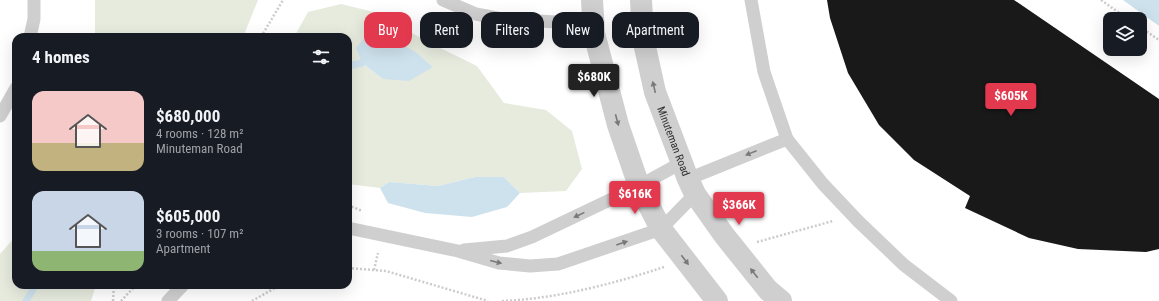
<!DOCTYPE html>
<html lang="en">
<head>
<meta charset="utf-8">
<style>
	:root { --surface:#171b24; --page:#242831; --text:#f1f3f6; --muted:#9ea1a6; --accent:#e3394e }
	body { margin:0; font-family:"Roboto Condensed",sans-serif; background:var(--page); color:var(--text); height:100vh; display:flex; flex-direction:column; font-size:15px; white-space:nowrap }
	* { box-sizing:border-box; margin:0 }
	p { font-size:13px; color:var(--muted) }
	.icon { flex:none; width:22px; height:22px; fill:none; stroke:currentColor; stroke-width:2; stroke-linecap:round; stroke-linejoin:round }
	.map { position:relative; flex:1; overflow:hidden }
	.side { position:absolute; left:12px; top:33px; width:340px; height:256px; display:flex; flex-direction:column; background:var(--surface); border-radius:12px; box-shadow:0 4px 16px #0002 }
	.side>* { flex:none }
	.banner { position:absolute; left:364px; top:12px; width:380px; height:36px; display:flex; gap:8px }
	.tools { position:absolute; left:1103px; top:12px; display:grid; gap:8px }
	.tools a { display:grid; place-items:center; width:44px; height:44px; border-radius:8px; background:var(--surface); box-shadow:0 4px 16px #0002; font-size:20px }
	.price { position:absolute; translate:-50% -34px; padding:0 9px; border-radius:4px; background:var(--accent); color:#fff; font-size:13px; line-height:26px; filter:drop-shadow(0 1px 2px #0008) }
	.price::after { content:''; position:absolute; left:50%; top:24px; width:12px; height:9px; margin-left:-6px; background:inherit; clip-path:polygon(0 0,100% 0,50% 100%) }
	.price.on { background:#222; color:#fff }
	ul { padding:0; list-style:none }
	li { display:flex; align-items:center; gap:12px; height:100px; padding:0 20px }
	li span { display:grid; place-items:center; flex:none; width:112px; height:80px; border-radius:12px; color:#555 }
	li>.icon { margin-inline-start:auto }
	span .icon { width:48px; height:48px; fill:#fffc; stroke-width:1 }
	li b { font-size:17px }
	h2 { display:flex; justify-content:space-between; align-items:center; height:48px; padding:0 20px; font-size:17px }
	.pill { padding:0 14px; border-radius:12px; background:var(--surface); box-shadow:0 4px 16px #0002; font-size:14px; line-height:36px }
	.pill.on { background:var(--accent); color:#fff }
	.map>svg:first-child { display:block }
	.green { fill:#e6ebde; fill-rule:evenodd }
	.water { fill:#cee2ed }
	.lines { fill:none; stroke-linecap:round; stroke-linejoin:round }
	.stream { stroke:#cee2ed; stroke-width:7 }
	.building { fill:#191919 }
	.path { stroke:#ccc; stroke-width:2.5; stroke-dasharray:2 2; stroke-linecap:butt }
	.service { stroke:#cfcfcf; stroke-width:13 }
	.minor { stroke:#cfcfcf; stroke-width:22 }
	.oneway { fill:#797979 }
	.labels { text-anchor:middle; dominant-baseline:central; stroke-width:4; stroke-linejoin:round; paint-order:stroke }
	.street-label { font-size:11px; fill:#323232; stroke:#fff }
</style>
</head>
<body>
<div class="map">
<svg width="1159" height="301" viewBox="0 0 1159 301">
	<rect width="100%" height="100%" fill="#fff"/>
	<g class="green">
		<polygon points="95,0 258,0 243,37 95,37"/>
		<path d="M341,4l33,8 56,31 47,23 27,37 42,7 26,21 10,38 -16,22 -46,2 -16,-16h-29l-37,9 -49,-4 -9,6 -32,-4v-147h-54l14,-25zM357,48l60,5 16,14 -50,12 -21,-16z"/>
		<polygon points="16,236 16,285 96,285 91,301 0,301 0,254"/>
	</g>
	<g class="water">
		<polygon points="1123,0 1159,0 1159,26"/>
		<polygon points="386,35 417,53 433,67 409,81 383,79 362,63 356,48 365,37"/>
		<polygon points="475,177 504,177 520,193 507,207 472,217 425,213 388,203 380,188 389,182 438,186"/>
	</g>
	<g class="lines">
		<g class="stream">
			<polyline points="348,66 362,63"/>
			<polyline points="26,301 36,285"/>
		</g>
	</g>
	<polygon class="building" points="827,0 1014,0 1159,99 1159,249 1146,252 1078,249 1029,238 965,208 970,196 914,160 879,125 848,73 830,18"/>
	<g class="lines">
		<g class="path">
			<polyline points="1101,0 1128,19"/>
			<polyline points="1140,27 1159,40"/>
			<polyline points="261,37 283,0"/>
			<polyline points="348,205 362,211"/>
			<polyline points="757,242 833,221"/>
			<polyline points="348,268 386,271 488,301"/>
			<polyline points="374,270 378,253"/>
			<polyline points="113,301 114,285"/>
			<polyline points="121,301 136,285"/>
			<polyline points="252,301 280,285"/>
			<path d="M502,301c53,-2 111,-17 162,-34"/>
		</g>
		<g class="service">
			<polyline points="443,0 476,14 502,19 556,22 594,33"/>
			<polyline points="751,0 764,72 787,139 823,184 858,221 904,265 951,301"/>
			<polyline points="30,37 34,19 34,0"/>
			<polyline points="0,116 16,88"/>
			<polyline points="688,179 787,139"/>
			<polyline points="348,228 458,251 499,263 530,266 558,264 661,229 695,194"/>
			<polyline points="464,250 507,246 532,237 639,186 681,163"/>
			<polyline points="168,301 183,285"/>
		</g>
		<g class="minor">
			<polyline points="592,0 594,33 618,125 639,186 661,229 717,301"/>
			<path id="s1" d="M641,0l2,38 12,54 33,87 7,15 29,41 44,55 13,11"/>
		</g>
	</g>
	<defs><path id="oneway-solid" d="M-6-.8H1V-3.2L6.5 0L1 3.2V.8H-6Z"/></defs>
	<g class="oneway">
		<use href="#oneway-solid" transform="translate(654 87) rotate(-103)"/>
		<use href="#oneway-solid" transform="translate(617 120) rotate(75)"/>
		<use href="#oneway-solid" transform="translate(751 153) rotate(158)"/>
		<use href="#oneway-solid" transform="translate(579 215) rotate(154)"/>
		<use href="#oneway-solid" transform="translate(622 243) rotate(-19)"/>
		<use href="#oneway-solid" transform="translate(685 260) rotate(53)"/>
		<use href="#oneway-solid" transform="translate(496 262) rotate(14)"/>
		<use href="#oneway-solid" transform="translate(754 273) rotate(-128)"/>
	</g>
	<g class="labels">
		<g class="street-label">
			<text stroke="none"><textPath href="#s1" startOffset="146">Minuteman Road</textPath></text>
		</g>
	</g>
</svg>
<div class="tools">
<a><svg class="icon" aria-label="layers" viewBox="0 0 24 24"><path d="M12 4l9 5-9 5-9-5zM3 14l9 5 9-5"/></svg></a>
</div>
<b class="price on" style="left:594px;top:98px">$680K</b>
<b class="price" style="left:1011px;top:117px">$605K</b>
<b class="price" style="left:635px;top:215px">$616K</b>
<b class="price" style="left:739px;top:226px">$366K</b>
<div class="banner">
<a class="pill on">Buy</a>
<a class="pill">Rent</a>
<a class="pill">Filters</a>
<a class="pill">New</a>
<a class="pill">Apartment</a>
</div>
<section class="side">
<h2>4 homes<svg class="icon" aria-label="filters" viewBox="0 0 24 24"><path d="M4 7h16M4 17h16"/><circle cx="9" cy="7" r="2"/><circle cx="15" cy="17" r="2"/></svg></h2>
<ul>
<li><span style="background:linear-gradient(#f6c9c9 65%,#c2b280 0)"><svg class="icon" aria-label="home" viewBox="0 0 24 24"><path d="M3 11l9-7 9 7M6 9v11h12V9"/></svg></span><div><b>$680,000</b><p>4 rooms · 128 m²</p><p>Minuteman Road</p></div></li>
<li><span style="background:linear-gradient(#c9d6e8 75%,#8fb573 0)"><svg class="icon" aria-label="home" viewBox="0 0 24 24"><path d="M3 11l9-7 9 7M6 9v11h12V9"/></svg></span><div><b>$605,000</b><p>3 rooms · 107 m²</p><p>Apartment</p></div></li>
</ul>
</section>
</div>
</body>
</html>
